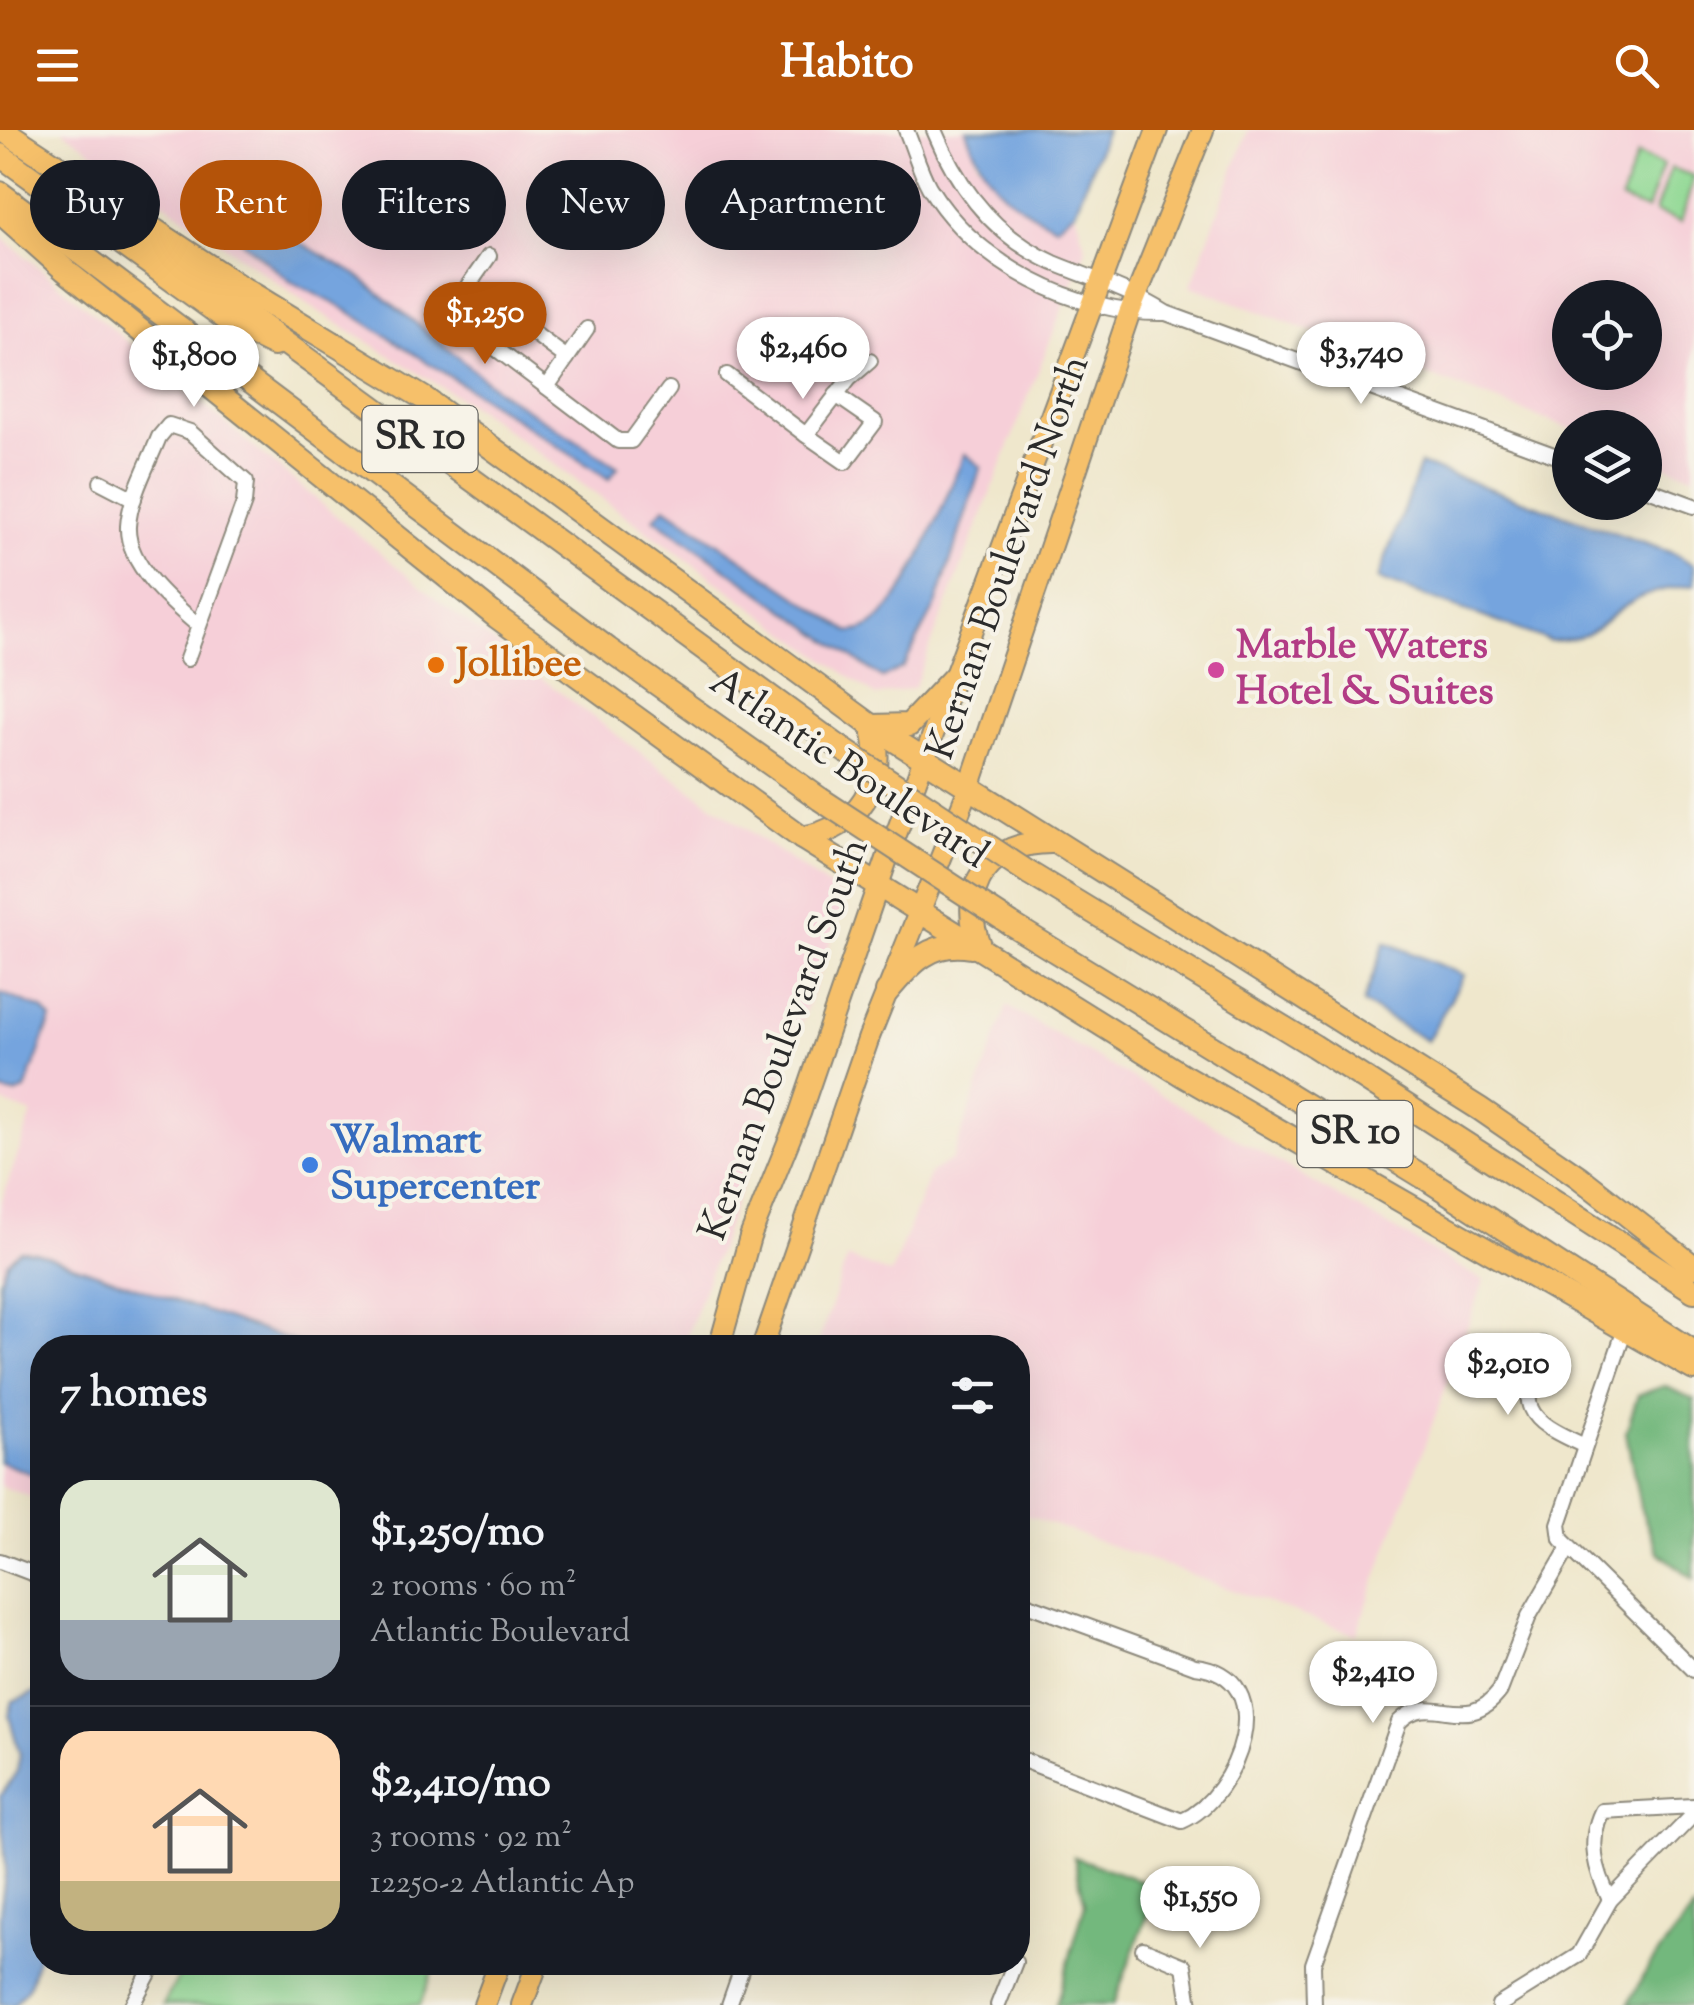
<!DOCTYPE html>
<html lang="en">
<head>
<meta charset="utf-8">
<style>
	:root { --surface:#171b24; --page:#20242c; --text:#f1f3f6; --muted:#9ea1a6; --line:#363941; --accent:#b45309 }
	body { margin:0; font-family:"Sorts Mill Goudy",serif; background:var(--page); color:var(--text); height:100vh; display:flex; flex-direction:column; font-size:38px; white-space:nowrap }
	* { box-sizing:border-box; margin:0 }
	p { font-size:32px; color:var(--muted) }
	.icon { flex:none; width:55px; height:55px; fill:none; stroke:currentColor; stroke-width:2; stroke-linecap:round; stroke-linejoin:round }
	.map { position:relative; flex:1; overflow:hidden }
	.side { position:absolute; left:30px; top:1205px; width:1000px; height:640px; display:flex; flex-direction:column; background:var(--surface); border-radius:40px; box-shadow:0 10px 40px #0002 }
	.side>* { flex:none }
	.hud { position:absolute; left:30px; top:30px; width:1000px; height:90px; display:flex; gap:20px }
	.fabs { position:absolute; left:1552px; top:150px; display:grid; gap:20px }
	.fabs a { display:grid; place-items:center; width:110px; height:110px; border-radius:50%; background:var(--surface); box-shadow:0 10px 40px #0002; font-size:50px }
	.price { position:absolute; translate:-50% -85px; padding:0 22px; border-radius:35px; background:#fff; color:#222; font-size:32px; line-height:65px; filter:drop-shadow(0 2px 5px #0008) }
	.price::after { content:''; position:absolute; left:50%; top:60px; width:30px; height:22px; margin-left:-15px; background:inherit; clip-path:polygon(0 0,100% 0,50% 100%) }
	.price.selected { background:var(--accent); color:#fff }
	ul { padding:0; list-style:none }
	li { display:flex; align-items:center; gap:30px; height:250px; padding:0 30px }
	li+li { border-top:2px solid var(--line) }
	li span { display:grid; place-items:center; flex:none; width:280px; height:200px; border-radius:30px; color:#555 }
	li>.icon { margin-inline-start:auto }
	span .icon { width:120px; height:120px; fill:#fffc; stroke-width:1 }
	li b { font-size:42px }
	h2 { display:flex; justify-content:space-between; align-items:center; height:120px; padding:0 30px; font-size:42px }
	.pill { padding:0 35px; border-radius:45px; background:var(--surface); box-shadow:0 10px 40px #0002; font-size:35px; line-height:90px }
	.pill.selected { background:var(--accent); color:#fff }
	header { display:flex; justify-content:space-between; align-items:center; height:130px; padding:0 30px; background:var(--accent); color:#fff; font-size:45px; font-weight:800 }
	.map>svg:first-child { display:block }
	.built { fill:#f6cfd8; fill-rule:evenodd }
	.green { fill:#8fd893; stroke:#5d825f; stroke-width:2.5 }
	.forest { fill:#73b87d; stroke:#4f7254; stroke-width:2.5 }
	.water { fill:#75a4de; stroke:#506884; stroke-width:2.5 }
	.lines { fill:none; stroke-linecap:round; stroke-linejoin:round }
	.minor-casing { stroke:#8d897c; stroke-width:18 }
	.primary-casing { stroke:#8d897c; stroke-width:24 }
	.trunk-casing { stroke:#8d897c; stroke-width:26 }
	.minor { stroke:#fff; stroke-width:14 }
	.primary { stroke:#f6c06b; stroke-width:20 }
	.trunk { stroke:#f6c06b; stroke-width:22 }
	.trunk-bridge-casing { stroke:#8d897c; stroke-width:26; stroke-linecap:butt }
	.trunk-bridge { stroke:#f6c06b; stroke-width:22 }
	.food-dot { fill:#e8710a; stroke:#f7f3e8; stroke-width:4 }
	.hotel-dot { fill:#d1479c; stroke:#f7f3e8; stroke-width:4 }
	.shop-dot { fill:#3f7fe0; stroke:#f7f3e8; stroke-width:4 }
	.labels { text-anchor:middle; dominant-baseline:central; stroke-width:8; stroke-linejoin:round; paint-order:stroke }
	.shield { fill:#f7f3e8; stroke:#686764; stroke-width:2.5 }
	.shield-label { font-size:38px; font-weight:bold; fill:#2b2b2b }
	.street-label { font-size:40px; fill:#2b2b2b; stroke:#f7f3e8 }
	.hotel-label { font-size:40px; font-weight:bold; fill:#b23c85; stroke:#f7f3e8; text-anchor:start }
	.food-label { font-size:40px; font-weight:bold; fill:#c56008; stroke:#f7f3e8; text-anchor:start }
	.shop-label { font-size:40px; font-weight:bold; fill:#366cbe; stroke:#f7f3e8; text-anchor:start }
</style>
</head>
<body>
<header><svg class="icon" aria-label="menu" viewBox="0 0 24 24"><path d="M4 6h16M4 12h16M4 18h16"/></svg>Habito<svg class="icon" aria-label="search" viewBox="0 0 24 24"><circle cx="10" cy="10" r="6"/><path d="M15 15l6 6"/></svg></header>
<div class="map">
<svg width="1694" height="1875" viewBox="0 0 1694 1875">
	<rect width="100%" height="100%" fill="#f7f3e8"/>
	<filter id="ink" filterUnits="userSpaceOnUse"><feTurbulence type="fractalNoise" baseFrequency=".01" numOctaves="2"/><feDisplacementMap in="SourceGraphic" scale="20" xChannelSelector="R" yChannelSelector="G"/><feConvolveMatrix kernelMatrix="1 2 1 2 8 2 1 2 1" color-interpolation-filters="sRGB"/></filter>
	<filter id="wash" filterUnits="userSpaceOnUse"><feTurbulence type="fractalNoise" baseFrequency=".0048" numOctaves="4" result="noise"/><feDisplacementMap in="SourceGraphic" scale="40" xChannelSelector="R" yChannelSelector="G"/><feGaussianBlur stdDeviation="2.25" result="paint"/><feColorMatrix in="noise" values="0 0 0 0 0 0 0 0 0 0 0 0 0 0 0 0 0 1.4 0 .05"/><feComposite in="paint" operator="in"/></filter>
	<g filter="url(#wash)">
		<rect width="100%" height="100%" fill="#efe7cc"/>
		<g class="built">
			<polygon points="62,0 966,0 977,32 1056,96 1075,81 1086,119 914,558 876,566 480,281 310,176"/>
			<path d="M1248,0h446v346l-49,-18v-30l-75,1 -379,-143zM1570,168h75v74h-75z"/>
			<polygon points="0,105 437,470 673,647 846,769 683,1217 42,1218 42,1371 0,1356 0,1075 32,984 0,972"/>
			<polygon points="1007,876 1484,1151 1356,1505 1018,1382 1018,1218 817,1217 847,1128 891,1144 930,1043 952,1030"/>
		</g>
		<g class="green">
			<polygon points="1637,25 1663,35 1647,80 1621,70"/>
			<polygon points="1671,38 1694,46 1681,92 1655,82"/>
			<polygon points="186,1833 186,1832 435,1833 420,1875 163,1875"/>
		</g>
		<g class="forest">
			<polygon points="1664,1256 1694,1269 1694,1449 1658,1422 1640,1377 1626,1302 1638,1265"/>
			<polygon points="1074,1727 1158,1757 1113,1875 1056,1875 1085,1774"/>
			<polygon points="1694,1779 1694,1875 1628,1875 1649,1836"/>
		</g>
		<g class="water">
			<path d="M966,0h140l-31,81 -19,15c-47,-21 -73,-47 -90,-96z"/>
			<polygon points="222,58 259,89 357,145 500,262 618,337 609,349 345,179 290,151 211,86 206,76"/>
			<path d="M965,324l16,13 -45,138 -33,62 -21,11 -228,-160 11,-11 183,124c51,10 97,-137 117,-177z"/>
			<path d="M1420,334l255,90 19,11v20c-20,2 -44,7 -61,16 -38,20 -30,38 -83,40l-172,-62z"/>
			<polygon points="1385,812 1464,845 1427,911 1363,873"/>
			<polygon points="0,863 42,879 51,889 25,960 15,964 0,961"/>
			<polygon points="20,1120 36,1122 309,1217 42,1218 42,1348 0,1332 0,1151 7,1132"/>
			<polygon points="42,1560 42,1811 29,1856 14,1875 0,1875 0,1785 6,1739 0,1667 17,1641 20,1625 9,1586 13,1571"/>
		</g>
	</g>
	<g filter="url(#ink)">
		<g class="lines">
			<defs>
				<g id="minor">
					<path d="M906,0c8,19 13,39 23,57 48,78 147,128 236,126"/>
					<path d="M934,0c24,58 61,107 120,133 39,16 76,27 112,50l404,148"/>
					<polyline points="489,126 449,183 618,311 631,311 669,259"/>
					<polyline points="469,155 567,228"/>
					<polyline points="727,245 806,305 849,249 870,231"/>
					<polyline points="547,257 587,199"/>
					<polyline points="806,305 845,332 875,292 836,265"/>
					<polyline points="101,352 134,369"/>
					<polyline points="1645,358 1694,376"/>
					<path d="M187,529l57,-156 2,-21 -56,-50 -21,-7 -10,12c-11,28 -29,59 -31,89 -2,39 45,78 71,100"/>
					<polyline points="1624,1202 1559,1394 1561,1409 1694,1540"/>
					<path d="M1542,1214c-24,64 -20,74 43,102"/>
					<polyline points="0,1431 42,1447"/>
					<path d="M1018,1471l177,65c89,10 43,131 -13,155l-164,-63"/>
					<path d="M1610,1770c-14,-29 -23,-58 -8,-89l92,-5"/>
					<polyline points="1143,1819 1184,1836 1190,1875"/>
					<polyline points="132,1875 155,1832"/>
					<polyline points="729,1875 744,1832"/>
					<polyline points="998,1875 1015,1832"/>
					<path d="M1314,1875l-1,-41 86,-242c33,-34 66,16 101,-31l29,-75 39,-67"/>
					<polyline points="1499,1875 1579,1825 1610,1770 1694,1684"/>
				</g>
				<g id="primary">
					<polyline points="719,1218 750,1107 800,983 888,726 1157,0"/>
					<polyline points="762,1218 869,907 969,658 1129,184 1203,0"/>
					<polyline points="484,1875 500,1832"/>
					<polyline points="522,1875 538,1832"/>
				</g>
				<g id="trunk">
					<polyline points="3,0 236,154 425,269 872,596 1480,979 1579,1047 1694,1137"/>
					<polyline points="0,25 240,199 274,215"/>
					<polyline points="0,63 608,519 820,669"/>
					<polyline points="0,82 65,140 497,487 802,708 1184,946 1694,1239"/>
					<polyline points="123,95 839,617"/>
					<path d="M802,708c57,-10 86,-55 70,-112l37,-1 50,-53"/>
					<polyline points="1029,743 1314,916 1694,1161"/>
					<polyline points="1011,794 1430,1051 1694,1222"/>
					<path d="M980,818c-24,-61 9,-108 75,-106"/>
					<path d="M887,862c24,-29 44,-52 84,-45"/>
				</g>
			</defs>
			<use href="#minor" class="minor-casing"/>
			<use href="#primary" class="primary-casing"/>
			<use href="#trunk" class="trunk-casing"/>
			<use href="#minor" class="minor"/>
			<use href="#primary" class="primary"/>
			<use href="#trunk" class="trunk"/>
			<defs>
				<g id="trunk-bridge">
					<polyline points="839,617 1029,743"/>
					<polyline points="820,669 1011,794"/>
				</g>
			</defs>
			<use href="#trunk-bridge" class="trunk-bridge-casing"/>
			<use href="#trunk-bridge" class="trunk-bridge"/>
		</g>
	</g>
	<circle class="food-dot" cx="436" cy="535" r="10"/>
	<circle class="hotel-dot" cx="1216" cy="540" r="10"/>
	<circle class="shop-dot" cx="310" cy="1035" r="10"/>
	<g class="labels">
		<g class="shield">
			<rect x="362.5" y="276" width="115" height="66" rx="8"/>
			<rect x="1297.5" y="971" width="115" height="66" rx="8"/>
		</g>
		<g class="shield-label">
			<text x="420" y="309">SR 10</text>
			<text x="1355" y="1004">SR 10</text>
		</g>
		<g class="street-label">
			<text transform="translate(1010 428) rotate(-71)">Kernan Boulevard North</text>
			<text transform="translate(848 640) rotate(34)">Atlantic Boulevard</text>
			<text transform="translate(786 910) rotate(-70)">Kernan Boulevard South</text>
		</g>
		<g class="hotel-label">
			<text x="1236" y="517">Marble Waters<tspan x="1236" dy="46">Hotel &amp; Suites</tspan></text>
		</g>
		<g class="food-label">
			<text x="456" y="535">Jollibee</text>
		</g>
		<g class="shop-label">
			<text x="330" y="1012">Walmart<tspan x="330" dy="46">Supercenter</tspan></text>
		</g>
	</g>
</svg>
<div class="fabs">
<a><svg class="icon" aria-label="locate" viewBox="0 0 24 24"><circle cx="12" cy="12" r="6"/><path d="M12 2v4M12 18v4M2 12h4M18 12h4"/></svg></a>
<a><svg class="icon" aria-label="layers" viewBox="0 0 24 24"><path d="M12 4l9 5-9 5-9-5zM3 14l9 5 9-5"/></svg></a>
</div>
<b class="price selected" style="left:485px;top:237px">$1,250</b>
<b class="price" style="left:803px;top:272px">$2,460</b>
<b class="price" style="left:1361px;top:277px">$3,740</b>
<b class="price" style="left:194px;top:280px">$1,800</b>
<b class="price" style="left:1508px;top:1288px">$2,010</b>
<b class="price" style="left:1373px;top:1596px">$2,410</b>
<b class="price" style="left:1200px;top:1821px">$1,550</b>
<div class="hud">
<a class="pill">Buy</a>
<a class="pill selected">Rent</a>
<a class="pill">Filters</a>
<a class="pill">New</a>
<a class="pill">Apartment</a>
</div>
<section class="side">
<h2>7 homes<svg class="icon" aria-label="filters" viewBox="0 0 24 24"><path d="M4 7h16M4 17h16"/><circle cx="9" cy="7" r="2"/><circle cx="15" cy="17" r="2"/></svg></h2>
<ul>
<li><span style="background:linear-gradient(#dfe7d0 70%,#9aa5b1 0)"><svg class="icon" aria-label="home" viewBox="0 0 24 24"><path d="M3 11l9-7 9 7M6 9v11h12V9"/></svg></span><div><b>$1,250/mo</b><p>2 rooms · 60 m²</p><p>Atlantic Boulevard</p></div></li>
<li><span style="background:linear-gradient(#ffd9b3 75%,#c2b280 0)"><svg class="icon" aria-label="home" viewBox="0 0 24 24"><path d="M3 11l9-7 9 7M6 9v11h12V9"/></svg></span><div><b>$2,410/mo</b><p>3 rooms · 92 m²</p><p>12250-2 Atlantic Ap</p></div></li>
</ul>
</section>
</div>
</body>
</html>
